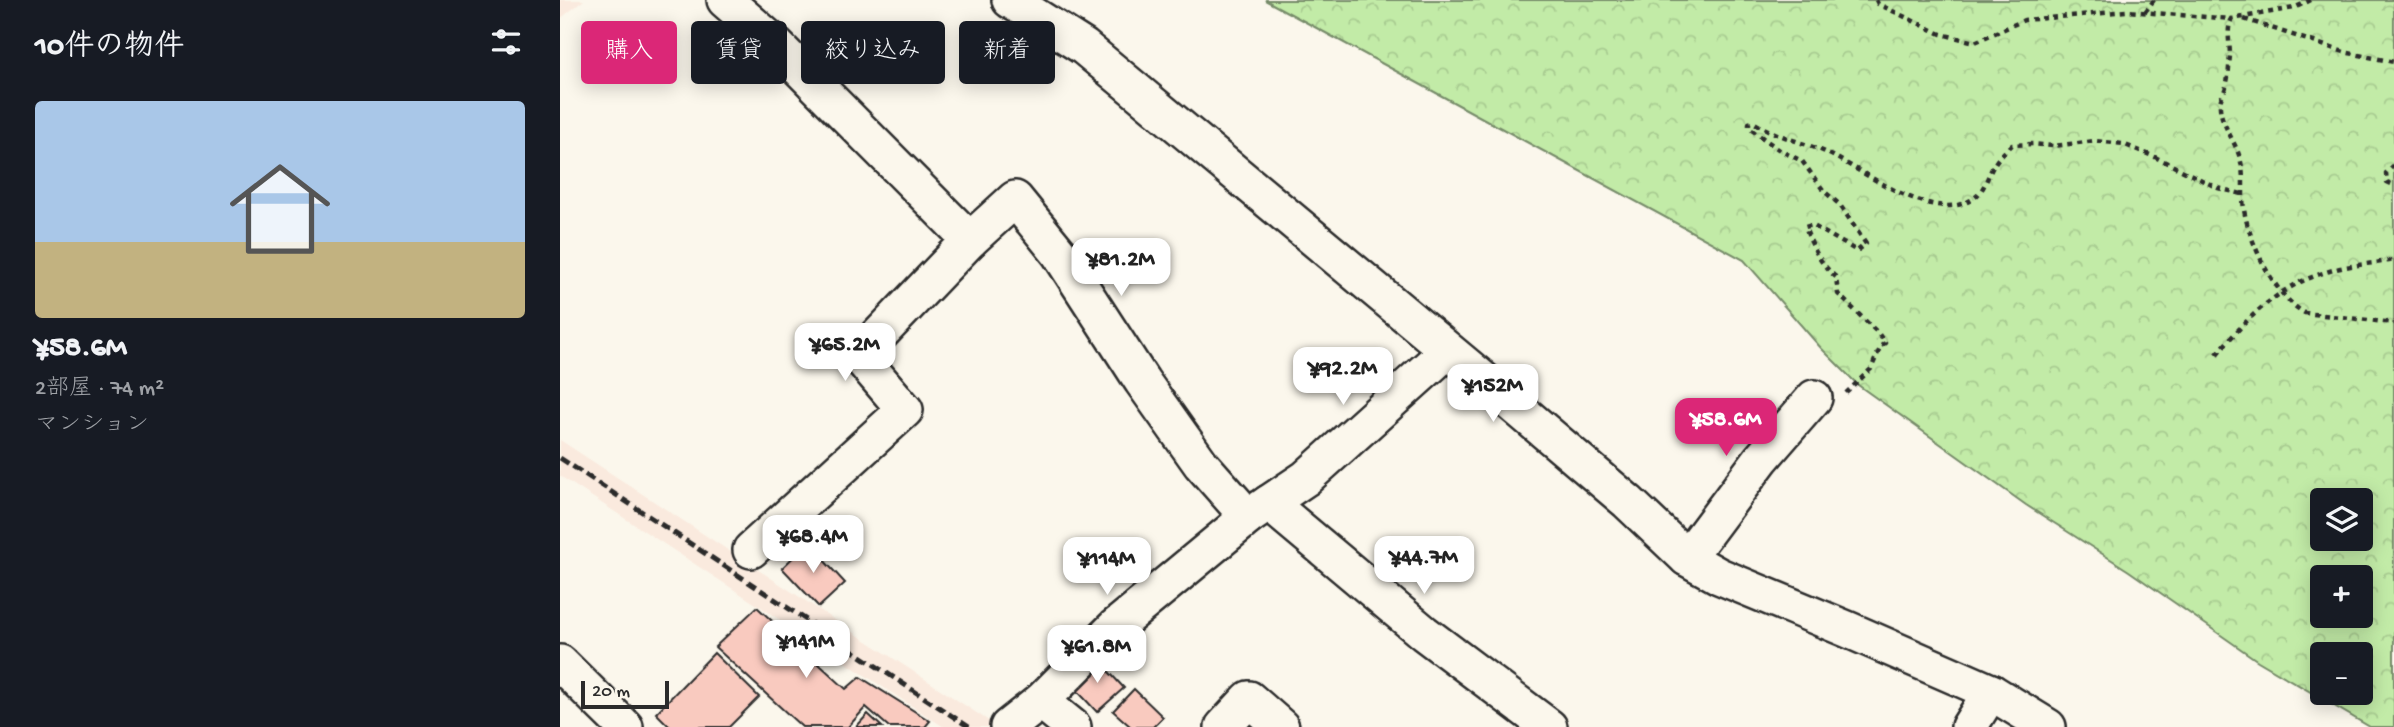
<!DOCTYPE html>
<html lang="ja">
<head>
<meta charset="utf-8">
<style>
	:root { --surface:#171b24; --page:#242831; --text:#f1f3f6; --muted:#9ea1a6; --line:#363941; --accent:#db2777 }
	body { margin:0; font-family:"Gochi Hand","Klee One",sans-serif; background:var(--page); color:var(--text); height:100vh; display:flex; flex-direction:column; font-size:26px; white-space:nowrap }
	* { box-sizing:border-box; margin:0 }
	p { font-size:23px; color:var(--muted) }
	.icon { flex:none; width:38px; height:38px; fill:none; stroke:currentColor; stroke-width:2; stroke-linecap:round; stroke-linejoin:round }
	.map { position:relative; flex:1; overflow:hidden }
	.sheet { display:flex; flex-direction:column; background:var(--surface); width:560px }
	.sheet>* { flex:none }
	.banner { position:absolute; left:21px; top:21px; width:665px; height:63px; display:flex; gap:14px }
	.tools { position:absolute; left:1750px; top:488px; display:grid; gap:14px }
	.tools a { display:grid; place-items:center; width:63px; height:63px; border-radius:7px; background:var(--surface); box-shadow:0 4px 18px #0003; font-size:35px }
	.scale { position:absolute; left:21px; bottom:18px; width:88px; box-sizing:border-box; padding-left:7px; border:4px solid #2b2b2b; border-top:0; font-size:19px; line-height:24px; white-space:nowrap; color:#2b2b2b; -webkit-text-stroke:5px #fbf7ec; paint-order:stroke }
	.price { position:absolute; translate:-50% -60px; padding:0 16px; border-radius:14px; background:#fff; color:#222; font-size:23px; line-height:46px; filter:drop-shadow(0 2px 4px #0008) }
	.price::after { content:''; position:absolute; left:50%; top:42px; width:21px; height:16px; margin-left:-10px; background:inherit; clip-path:polygon(0 0,100% 0,50% 100%) }
	.price.current { background:var(--accent); color:#fff }
	ul { padding:0; list-style:none }
	li { display:grid; align-content:center; gap:14px; height:371px; padding:0 35px }
	li+li { border-top:2px solid var(--line) }
	li span { display:grid; place-items:center; height:217px; border-radius:7px; color:#555 }
	li>.icon { margin-inline-start:auto }
	span .icon { width:126px; height:126px; fill:#fffc; stroke-width:1 }
	li b { font-size:30px }
	h2 { display:flex; justify-content:space-between; align-items:center; height:84px; padding:0 35px; font-size:30px }
	.pill { padding:0 24px; border-radius:7px; background:var(--surface); box-shadow:0 4px 18px #0003; font-size:24px; line-height:63px }
	.pill.current { background:var(--accent); color:#fff }
	main { display:flex; flex:1; min-height:0 }
	.map>svg:first-child { display:block }
	.built { fill:#faeade }
	.forest { fill:url(#forest-crowns); stroke:#768b69; stroke-width:2; fill-rule:evenodd }
	.building { fill:#f9cabf; stroke:#2b2b2b; stroke-width:2 }
	.lines { fill:none; stroke-linecap:round; stroke-linejoin:round }
	.minor-casing { stroke:#2b2b2b; stroke-width:40 }
	.path { stroke:#2b2b2b; stroke-width:4.5; stroke-dasharray:5 5; stroke-linecap:butt }
	.minor { stroke:#fbf7ec; stroke-width:35 }
	.rail { stroke:#2b2b2b; stroke-width:5; stroke-dasharray:10 5; stroke-linecap:butt }
</style>
</head>
<body>
<main>
<section class="sheet">
<h2>10件の物件<svg class="icon" aria-label="filters" viewBox="0 0 24 24"><path d="M4 7h16M4 17h16"/><circle cx="9" cy="7" r="2"/><circle cx="15" cy="17" r="2"/></svg></h2>
<ul>
<li><span style="background:linear-gradient(#a9c7e8 65%,#c2b280 0)"><svg class="icon" aria-label="home" viewBox="0 0 24 24"><path d="M3 11l9-7 9 7M6 9v11h12V9"/></svg></span><div><b>¥58.6M</b><p>2部屋 · 74 m²</p><p>マンション</p></div></li>
</ul>
</section>
<div class="map">
<svg width="1834" height="727" viewBox="0 0 1834 727">
	<defs>
		<pattern id="forest-crowns" width="20" height="18" patternUnits="userSpaceOnUse" patternTransform="scale(1.75)"><rect width="20" height="18" fill="#c2eba7"/><path d="M2 6a3 3 0 1 1 6 0M12 15a3 3 0 1 1 6 0" fill="none" stroke="#a7ca90"/></pattern>
	</defs>
	<rect width="100%" height="100%" fill="#fbf7ec"/>
	<filter id="ink" filterUnits="userSpaceOnUse"><feTurbulence type="fractalNoise" baseFrequency=".0143" numOctaves="2"/><feDisplacementMap in="SourceGraphic" scale="14" xChannelSelector="R" yChannelSelector="G"/><feConvolveMatrix kernelMatrix="1 2 1 2 8 2 1 2 1" color-interpolation-filters="sRGB"/></filter>
	<g filter="url(#ink)">
		<g class="built">
			<polygon points="0,0 24,0 0,19"/>
			<polygon points="0,440 438,727 384,727 0,476"/>
		</g>
		<path class="forest" d="M705,0h1129v727h-24l-112,-66 -129,-90 -103,-66 -168,-120 -37,-37 -77,-88zM1762,500h39v39h-39zM1762,578h39v38h-39zM1762,654h39v39h-39z"/>
		<g class="building">
			<polygon points="248,543 285,583 259,607 222,568"/>
			<polygon points="197,607 286,689 300,677 370,721 365,727 329,727 306,707 288,727 242,727 155,647"/>
			<polygon points="154,653 199,697 169,727 110,727 96,713"/>
			<polygon points="536,658 564,688 537,712 510,683"/>
			<polygon points="574,689 603,717 593,727 571,727 553,711"/>
			<polygon points="308,714 322,727 296,727"/>
		</g>
		<g class="lines">
			<defs>
				<g id="minor">
					<polyline points="165,0 213,42 410,240"/>
					<polyline points="450,0 524,47 943,396 1068,502 1127,558 1159,576 1289,630 1431,692 1488,727"/>
					<polyline points="709,503 864,633 989,727"/>
					<polyline points="191,550 345,410 299,356 410,240 455,199 499,253 582,381 641,464 688,517"/>
					<polyline points="1127,558 1201,459 1254,398"/>
					<polyline points="0,663 65,727"/>
					<polyline points="481,701 513,727"/>
					<polyline points="448,727 481,701 555,627 688,517 746,478 887,351"/>
					<polyline points="663,727 689,699 721,727"/>
					<polyline points="1409,727 1431,692"/>
				</g>
			</defs>
			<use href="#minor" class="minor-casing"/>
			<g class="path">
				<polyline points="1316,0 1318,4 1381,34 1415,42 1464,20 1567,11 1672,19"/>
				<path d="M1751,0l-17,8 -62,11c-6,9 -2,25 -2,37 -1,8 -1,18 -3,26 -1,10 -8,15 -7,25 1,18 17,36 21,55 4,18 0,35 4,53 7,32 31,83 60,98l89,10"/>
				<polyline points="1585,12 1594,0"/>
				<polyline points="1684,19 1784,52 1834,62"/>
				<polyline points="1834,165 1826,173 1827,182 1834,185"/>
				<path d="M1657,354c38,-45 69,-74 128,-87 17,-3 33,-4 49,-7"/>
				<path d="M1286,393l25,-24 10,-23 4,-3 -7,-10 -40,-39 -2,-17c-16,-13 -24,-31 -31,-50l7,-2 45,26 9,-7 -26,-39 -16,-14 -22,-30 -21,-10 -32,-23v-5l4,-1c21,13 42,18 65,27 39,15 111,76 153,51 14,-8 15,-22 23,-35 4,-8 12,-14 18,-20l21,-1 20,2 42,-5 28,3 32,13 63,31 24,6"/>
			</g>
			<use href="#minor" class="minor"/>
			<polyline class="rail" points="0,458 409,727"/>
		</g>
	</g>
</svg>
<div class="tools">
<a><svg class="icon" aria-label="layers" viewBox="0 0 24 24"><path d="M12 4l9 5-9 5-9-5zM3 14l9 5 9-5"/></svg></a>
<a>+</a>
<a>−</a>
</div>
<div class="scale">20 m</div>
<b class="price" style="left:561px;top:298px">¥81.2M</b>
<b class="price" style="left:285px;top:383px">¥65.2M</b>
<b class="price" style="left:783px;top:407px">¥92.2M</b>
<b class="price" style="left:933px;top:424px">¥152M</b>
<b class="price current" style="left:1166px;top:458px">¥58.6M</b>
<b class="price" style="left:253px;top:575px">¥68.4M</b>
<b class="price" style="left:864px;top:596px">¥44.7M</b>
<b class="price" style="left:547px;top:597px">¥114M</b>
<b class="price" style="left:246px;top:680px">¥141M</b>
<b class="price" style="left:537px;top:685px">¥61.8M</b>
<div class="banner">
<a class="pill current">購入</a>
<a class="pill">賃貸</a>
<a class="pill">絞り込み</a>
<a class="pill">新着</a>
</div>
</div>
</main>
</body>
</html>
